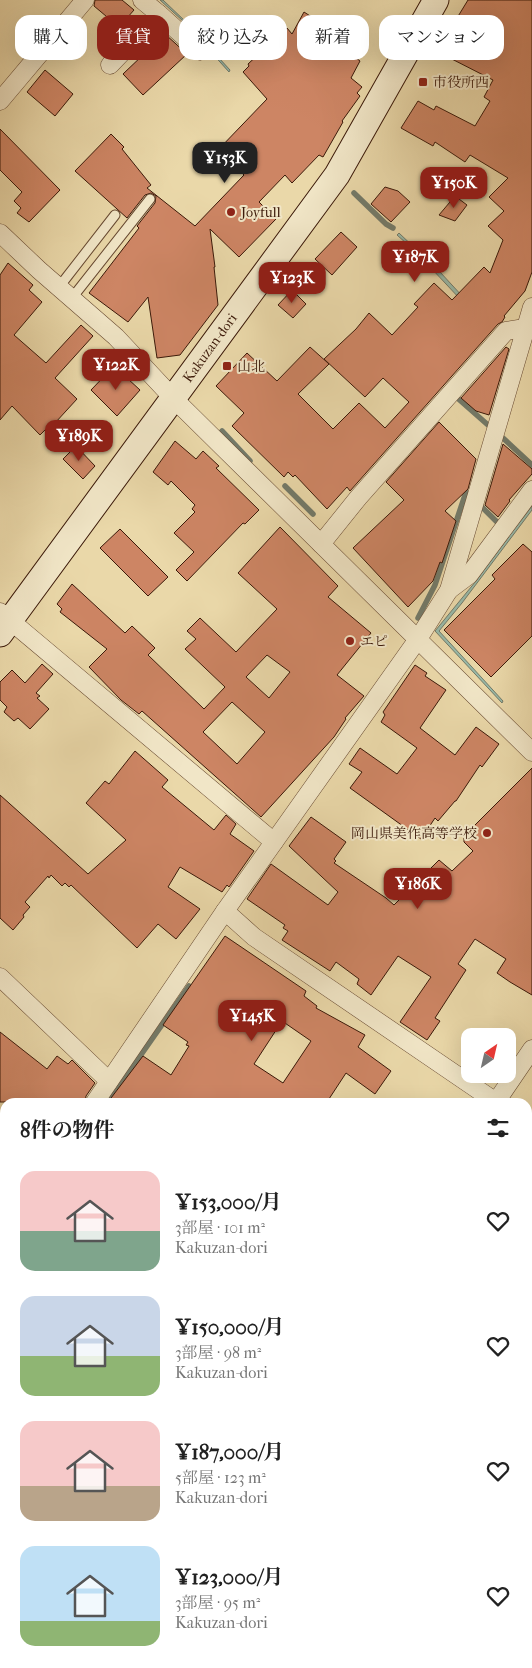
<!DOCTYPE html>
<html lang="ja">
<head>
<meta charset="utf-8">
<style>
	:root { --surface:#fff; --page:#f2f2f2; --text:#222; --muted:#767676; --accent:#8f2418 }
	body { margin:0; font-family:"IM FELL French Canon","Noto Serif JP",serif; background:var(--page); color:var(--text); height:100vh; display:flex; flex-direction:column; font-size:19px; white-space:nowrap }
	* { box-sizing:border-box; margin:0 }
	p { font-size:16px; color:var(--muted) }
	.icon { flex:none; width:28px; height:28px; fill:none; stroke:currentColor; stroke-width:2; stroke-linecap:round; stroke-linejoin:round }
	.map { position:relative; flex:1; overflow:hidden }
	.details { position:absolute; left:0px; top:1098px; width:532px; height:571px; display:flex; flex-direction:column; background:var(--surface); border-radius:15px 15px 0 0; box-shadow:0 5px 20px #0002 }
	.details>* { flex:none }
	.top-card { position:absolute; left:15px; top:15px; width:502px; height:45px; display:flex; gap:10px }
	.needle { width:32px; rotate:34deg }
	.fabs { position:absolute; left:461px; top:1028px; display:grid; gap:10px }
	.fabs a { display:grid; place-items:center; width:55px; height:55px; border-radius:10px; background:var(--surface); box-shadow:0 5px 20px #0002; font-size:25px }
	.price { position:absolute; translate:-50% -42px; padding:0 11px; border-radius:10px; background:var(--accent); color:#fff; font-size:16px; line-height:32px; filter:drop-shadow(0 1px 2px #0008) }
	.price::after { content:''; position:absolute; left:50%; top:30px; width:15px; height:11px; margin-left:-8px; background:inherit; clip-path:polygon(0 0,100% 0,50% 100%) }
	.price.current { background:#222; color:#fff }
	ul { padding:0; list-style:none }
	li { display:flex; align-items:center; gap:15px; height:125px; padding:0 20px }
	li span { display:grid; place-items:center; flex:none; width:140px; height:100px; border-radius:15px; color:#555 }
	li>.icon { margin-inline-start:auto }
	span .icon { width:60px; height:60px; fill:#fffc; stroke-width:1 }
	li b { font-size:21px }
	h2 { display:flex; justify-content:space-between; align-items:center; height:60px; padding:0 20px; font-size:21px }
	.pill { padding:0 18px; border-radius:15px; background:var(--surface); box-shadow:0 5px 20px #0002; font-size:18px; line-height:45px }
	.pill.current { background:var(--accent); color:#fff }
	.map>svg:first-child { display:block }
	.green { fill:#bdbd84; stroke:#7c6b46 }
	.water { fill:#98baa9; stroke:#737a69 }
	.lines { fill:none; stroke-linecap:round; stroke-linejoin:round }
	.stream { stroke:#737a69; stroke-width:5.5 }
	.building { fill:#cd8564; stroke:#3b1909; fill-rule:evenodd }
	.lane-casing { stroke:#674931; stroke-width:11 }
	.street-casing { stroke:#674931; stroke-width:19 }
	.secondary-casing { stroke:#3b1909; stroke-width:27 }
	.path { stroke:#3b1909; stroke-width:3; stroke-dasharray:1 2.5; stroke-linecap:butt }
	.lane { stroke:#f1e6c7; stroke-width:9 }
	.street { stroke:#f1e6c7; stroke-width:18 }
	.secondary { stroke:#f1e6c7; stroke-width:25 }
	.poi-dot { fill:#8f2418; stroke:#f1e6c7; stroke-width:2 }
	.labels { text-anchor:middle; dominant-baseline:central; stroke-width:4; stroke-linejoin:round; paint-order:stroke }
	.poi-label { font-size:14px; fill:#3b1909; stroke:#f1e6c7; text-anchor:start }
	.street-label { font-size:14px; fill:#3b1909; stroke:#f1e6c7 }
</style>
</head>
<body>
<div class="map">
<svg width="532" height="1668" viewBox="0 0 532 1668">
	<rect width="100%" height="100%" fill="#ead8a9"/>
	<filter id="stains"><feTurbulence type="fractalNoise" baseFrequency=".004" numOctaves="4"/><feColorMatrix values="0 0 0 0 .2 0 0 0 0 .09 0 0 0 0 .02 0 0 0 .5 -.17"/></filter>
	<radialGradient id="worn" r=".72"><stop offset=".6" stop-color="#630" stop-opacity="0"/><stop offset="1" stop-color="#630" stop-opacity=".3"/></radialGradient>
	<polygon class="green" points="5,1352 5,1664 528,1664 528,1657 532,1665 529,1668 0,1668 0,1356"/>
	<g class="water">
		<polygon points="160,0 163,0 186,22 230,70 229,72 184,22"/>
		<polygon points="399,233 440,272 464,298 461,300 416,252 397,235"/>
		<polygon points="532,506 532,510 462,603 439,631 503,701 502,703 435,631 476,581 488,564"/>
		<polygon points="0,1461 5,1464 5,1535 0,1540"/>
	</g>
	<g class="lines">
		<g class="stream">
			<polyline points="354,193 386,224 393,228"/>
			<polyline points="454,395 488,425"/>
			<polyline points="222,431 250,461"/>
			<polyline points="503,438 532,465"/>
			<polyline points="285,486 313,514"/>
			<polyline points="482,507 498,523"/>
			<polyline points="418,618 435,585 466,492 460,487"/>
			<polyline points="108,1102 189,986"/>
		</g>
	</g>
	<g class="building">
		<polygon points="95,0 122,0 134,10 119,27 94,6"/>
		<polygon points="468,0 532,0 532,272 525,291 504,316 505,317 502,322 498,324 350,491 347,487 327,509 295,475 293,477 288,472 284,477 232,426 244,413 216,386 247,353 277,381 310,347 329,364 298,394 333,429 359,403 385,428 409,402 383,378 365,397 324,359 356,329 369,313 392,335 418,307 414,304 434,283 452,300 484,267 490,273 503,240 488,226 504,211 489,197 508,178 470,155 465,162 435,142 433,146 401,128 418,101 434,110 436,106 475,126 490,101 484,97 493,80 442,54 461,20 457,18"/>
		<polygon points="304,12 361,49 356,58 360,61 351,78 362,87 357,93 360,96 342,121 343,122 323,157 319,155 292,183 285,175 259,202 276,219 239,257 210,229 215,267 214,267 218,305 180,355 157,358 148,297 128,322 89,293 139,228 137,226 155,203 156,196 151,193 145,195 127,218 75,171 111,134 124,147 122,149 151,185 147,188 195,226 244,175 218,150 267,99 243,72 249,66 248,64 287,28 292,34"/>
		<polygon points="165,34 187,54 143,95 123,74"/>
		<polygon points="45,70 73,94 55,116 27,92"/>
		<polygon points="0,129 60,190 29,222 17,213 21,208 14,201 22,192 0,170"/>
		<polygon points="385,187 398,191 410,202 391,222 371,204"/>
		<polygon points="455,196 467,205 455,221 439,215"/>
		<polygon points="341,232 357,247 332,275 315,259"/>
		<polygon points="8,263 33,285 29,290 42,302 14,335 46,363 81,325 93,336 55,378 77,399 55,423 53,422 40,435 12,406 0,420 0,275"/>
		<polygon points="292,290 306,304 293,318 278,305"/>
		<polygon points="506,347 509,349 489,415 476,411 461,398"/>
		<polygon points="114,366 140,390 117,416 91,390"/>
		<polygon points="439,422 476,459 468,489 445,511 456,521 442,563 440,562 433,581 408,607 353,548 404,500 386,482"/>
		<polygon points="175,441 196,459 203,451 219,466 216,468 259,510 245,524 243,523 187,581 176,570 194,552 174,533 195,512 192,509 195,505 171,481 168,485 153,472"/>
		<polygon points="503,444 532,469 532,474 509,500 510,501 498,517 485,505"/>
		<polygon points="76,446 95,466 83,479 63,459"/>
		<path d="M280,527l58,59 -10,11 43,36 -34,42 27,21 -19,22 1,1 -12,18 -73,80 -119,-106 -3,3 -18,-14 -32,-33 18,-18 -47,-37 2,-3 -5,-5 15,-20 53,49 7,-7 23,22 -7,7 56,54 21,-22 -40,-38 11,-10 -9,-8 13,-13 36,34 41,-43 -39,-36zM267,655l23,17 -21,26 -23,-21zM232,702l33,30 -28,32 -34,-32z"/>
		<polygon points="120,529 168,577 148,596 100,548"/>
		<polygon points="523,544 532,552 532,636 491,677 444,630 495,579 492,575"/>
		<polygon points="42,664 53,674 36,693 40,696 37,698 49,709 30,729 18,718 14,721 4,712 7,707 0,700 0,682 12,670 25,683"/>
		<polygon points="415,665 427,673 425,676 446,690 420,728 455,755 476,727 499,744 482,767 480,765 456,801 455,801 438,821 435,818 421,839 350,788 362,772 349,764 360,748 397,774 417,748 381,722 385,715 383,712"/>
		<polygon points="135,751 168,780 162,787 214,830 226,815 236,824 230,834 254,851 229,887 227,885 222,892 180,867 168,887 200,909 176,939 158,924 137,948 71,885 69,887 65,883 62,886 51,875 49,878 48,876 25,902 30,907 23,915 24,917 13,930 0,918 0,795 88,874 126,840 86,803 105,781 109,784"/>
		<polygon points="532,768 532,995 510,982 497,973 506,959 475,939 458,964 466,970 435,1018 440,1021 427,1040 400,1022 431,977 398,956 371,995 357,984 359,979 336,962 330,971 282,940 288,931 283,928 285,925 247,899 271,864 328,905 338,892 289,846 311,817 346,842 334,859 336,861 334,863 386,898 394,905 439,860 452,871 473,851 464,842 464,836"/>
		<path d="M225,936l81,55 -2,5 13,10 -1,2 49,27 -7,12 33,24 -16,23 -29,-21 -19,29h-219l35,-46 28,19 18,-29 -3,-1 2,-3 -25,-17zM282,1021l29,20 -28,42 -29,-19z"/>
		<polygon points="0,1032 47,1069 57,1056 68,1064 72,1060 95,1083 86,1096 85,1102 0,1102"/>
	</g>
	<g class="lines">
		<defs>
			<g id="lane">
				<polyline points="59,287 115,215"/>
				<polyline points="72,298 150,199"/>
				<polyline points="0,1629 5,1626"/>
				<polyline points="156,1664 159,1668"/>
			</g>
			<g id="street">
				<polyline points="159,14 200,51"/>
				<polyline points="110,65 159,14 142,0"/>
				<polyline points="0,101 85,0"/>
				<polyline points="0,233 39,270 116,337 173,398 532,752"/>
				<polyline points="321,544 358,498 506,331 525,328"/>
				<polyline points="449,590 469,575 532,490"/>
				<polyline points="0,612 274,842"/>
				<polyline points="225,911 254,937 496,1102"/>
				<polyline points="0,977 109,1081"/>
				<polyline points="95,1102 225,911 418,639 449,590 532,307"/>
				<polyline points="496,1102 532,1049"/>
				<polyline points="528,1136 532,1141"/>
				<polyline points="0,1270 5,1253"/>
				<polyline points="528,1493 532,1498"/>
				<polyline points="0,1591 5,1585"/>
			</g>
			<g id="secondary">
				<polyline points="0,634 337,175 436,0"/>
				<polyline points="0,1228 5,1230"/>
				<polyline points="0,1251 5,1252"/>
				<polyline points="528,1391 532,1392"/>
				<polyline points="528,1415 532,1416"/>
			</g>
		</defs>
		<use href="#lane" class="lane-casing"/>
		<use href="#street" class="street-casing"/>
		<use href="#secondary" class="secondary-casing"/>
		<g class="path">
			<polyline points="0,1370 5,1367"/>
			<polyline points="288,1668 293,1664"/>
		</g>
		<use href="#lane" class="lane"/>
		<use href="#street" class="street"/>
		<use href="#secondary" class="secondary"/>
	</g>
	<g class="poi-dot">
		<rect x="418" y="77" width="10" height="10" rx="2.5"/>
		<circle cx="231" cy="212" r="5"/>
		<rect x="222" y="361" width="10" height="10" rx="2.5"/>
		<circle cx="350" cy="641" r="5"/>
		<circle cx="487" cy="833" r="5"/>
	</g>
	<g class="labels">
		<g class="poi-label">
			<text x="433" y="82">市役所西</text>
			<text x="241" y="212">Joyfull</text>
			<text x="237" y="366">山北</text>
			<text x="360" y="641">エピ</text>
			<text x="477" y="833" text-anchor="end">岡山県美作高等学校</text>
		</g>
		<g class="street-label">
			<text transform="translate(210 348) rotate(-54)">Kakuzan-dori</text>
		</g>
	</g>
	<rect width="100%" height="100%" filter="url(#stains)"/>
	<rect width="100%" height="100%" fill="url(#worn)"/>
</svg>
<div class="fabs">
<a><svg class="needle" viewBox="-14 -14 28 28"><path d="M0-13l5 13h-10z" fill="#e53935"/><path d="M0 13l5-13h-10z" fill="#767676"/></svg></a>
</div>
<b class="price current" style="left:225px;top:184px">¥153K</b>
<b class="price" style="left:454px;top:209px">¥150K</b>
<b class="price" style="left:415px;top:283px">¥187K</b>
<b class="price" style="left:292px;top:304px">¥123K</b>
<b class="price" style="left:116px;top:391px">¥122K</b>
<b class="price" style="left:79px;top:462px">¥189K</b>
<b class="price" style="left:418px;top:910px">¥186K</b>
<b class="price" style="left:252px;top:1042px">¥145K</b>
<div class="top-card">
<a class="pill">購入</a>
<a class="pill current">賃貸</a>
<a class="pill">絞り込み</a>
<a class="pill">新着</a>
<a class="pill">マンション</a>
</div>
<section class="details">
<h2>8件の物件<svg class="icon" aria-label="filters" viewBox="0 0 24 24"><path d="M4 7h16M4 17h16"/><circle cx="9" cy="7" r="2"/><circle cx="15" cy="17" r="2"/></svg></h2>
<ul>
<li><span style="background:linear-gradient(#f6c9c9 60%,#7fa58c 0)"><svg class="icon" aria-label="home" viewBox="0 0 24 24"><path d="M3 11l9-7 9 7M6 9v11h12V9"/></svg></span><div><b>¥153,000/月</b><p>3部屋 · 101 m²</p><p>Kakuzan-dori</p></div><svg class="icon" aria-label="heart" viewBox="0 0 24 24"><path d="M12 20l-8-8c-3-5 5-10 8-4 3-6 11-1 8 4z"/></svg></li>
<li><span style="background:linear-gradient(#c9d6e8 60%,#8fb573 0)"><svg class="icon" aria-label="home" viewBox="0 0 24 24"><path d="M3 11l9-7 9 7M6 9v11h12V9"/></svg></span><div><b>¥150,000/月</b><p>3部屋 · 98 m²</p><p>Kakuzan-dori</p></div><svg class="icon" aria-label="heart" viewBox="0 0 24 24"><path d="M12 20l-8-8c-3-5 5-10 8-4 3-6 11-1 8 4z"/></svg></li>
<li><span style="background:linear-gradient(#f6c9c9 65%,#b9a48a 0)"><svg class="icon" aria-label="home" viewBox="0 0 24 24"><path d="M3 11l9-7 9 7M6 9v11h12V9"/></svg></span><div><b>¥187,000/月</b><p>5部屋 · 123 m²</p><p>Kakuzan-dori</p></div><svg class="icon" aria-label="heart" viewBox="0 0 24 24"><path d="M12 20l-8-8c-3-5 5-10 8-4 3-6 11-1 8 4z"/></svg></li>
<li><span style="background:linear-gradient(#bfe0f5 75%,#8fb573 0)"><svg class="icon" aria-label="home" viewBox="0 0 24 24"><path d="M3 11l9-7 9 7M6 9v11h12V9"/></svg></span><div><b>¥123,000/月</b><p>3部屋 · 95 m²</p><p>Kakuzan-dori</p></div><svg class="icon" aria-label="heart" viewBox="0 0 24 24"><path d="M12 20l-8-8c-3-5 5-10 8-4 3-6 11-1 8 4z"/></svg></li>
</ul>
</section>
</div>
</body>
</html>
